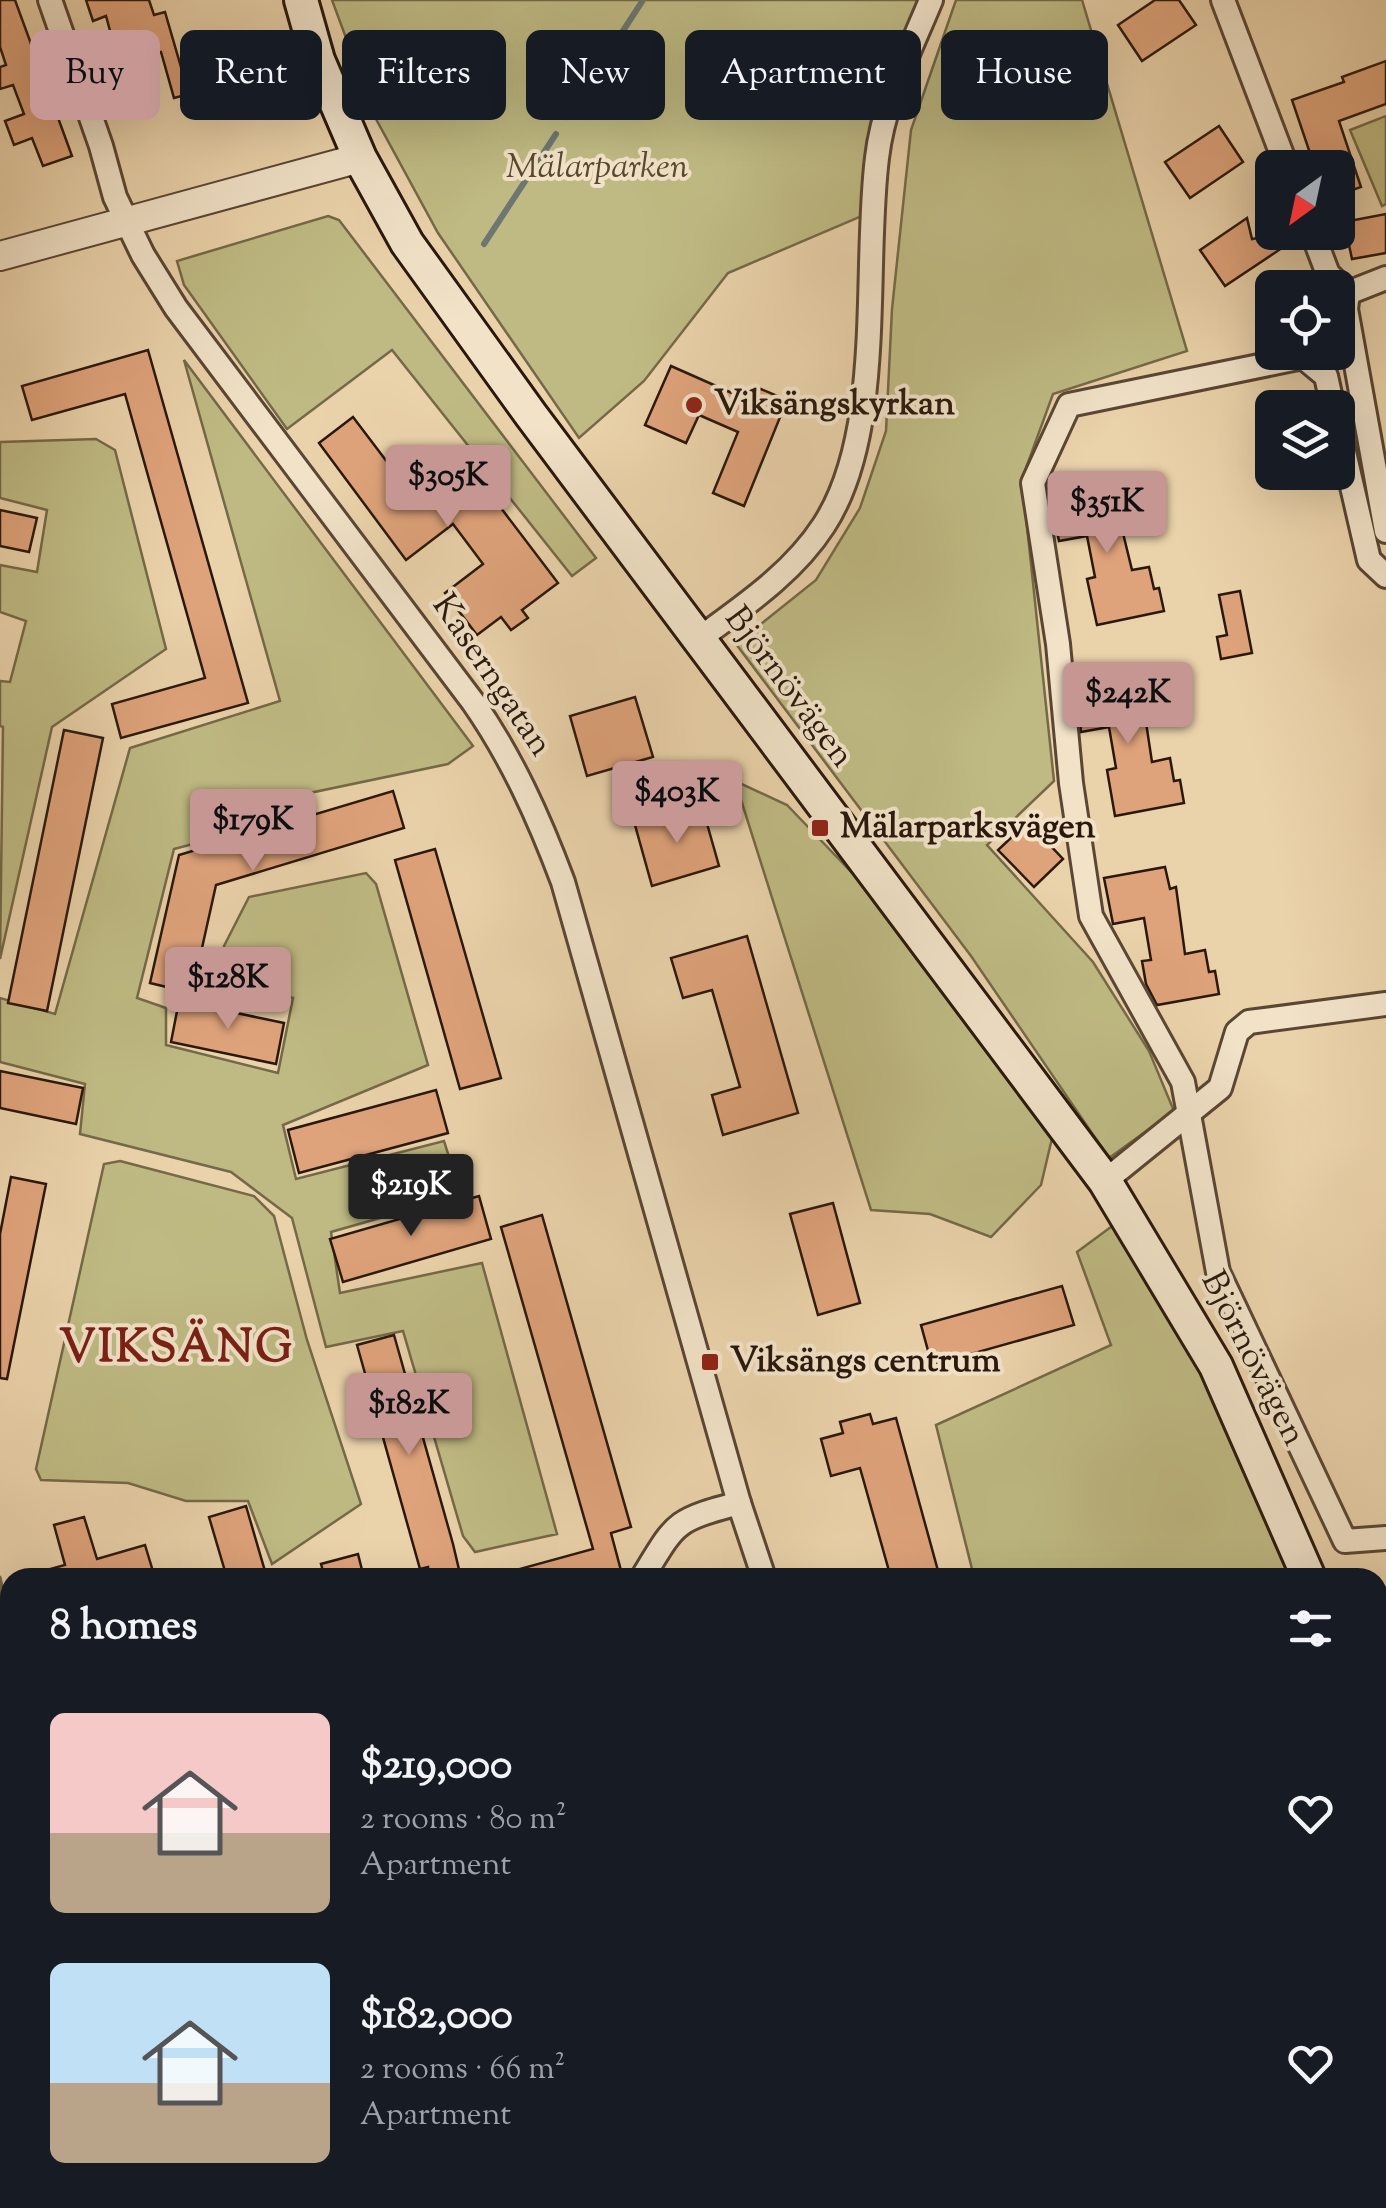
<!DOCTYPE html>
<html lang="en">
<head>
<meta charset="utf-8">
<style>
	:root { --surface:#171b24; --page:#20242c; --text:#f1f3f6; --muted:#9ea1a6; --accent:#c59692 }
	body { margin:0; font-family:"Sorts Mill Goudy",serif; background:var(--page); color:var(--text); height:100vh; display:flex; flex-direction:column; font-size:38px; white-space:nowrap }
	* { box-sizing:border-box; margin:0 }
	p { font-size:32px; color:var(--muted) }
	.icon { flex:none; width:55px; height:55px; fill:none; stroke:currentColor; stroke-width:2; stroke-linecap:round; stroke-linejoin:round }
	.map { position:relative; flex:1; overflow:hidden }
	.details { position:absolute; left:0px; top:1568px; width:1388px; height:642px; display:flex; flex-direction:column; background:var(--surface); border-radius:30px 30px 0 0; box-shadow:0 10px 40px #0002 }
	.details>* { flex:none }
	.banner { position:absolute; left:30px; top:30px; width:1328px; height:90px; display:flex; gap:20px }
	.needle { width:65px; rotate:213deg }
	.fabs { position:absolute; left:1255px; top:150px; display:grid; gap:20px }
	.fabs a { display:grid; place-items:center; width:100px; height:100px; border-radius:15px; background:var(--surface); box-shadow:0 10px 40px #0002; font-size:50px }
	.price { position:absolute; translate:-50% -85px; padding:0 22px; border-radius:10px; background:var(--accent); color:#111; font-size:32px; line-height:65px; filter:drop-shadow(0 2px 5px #0008) }
	.price::after { content:''; position:absolute; left:50%; top:60px; width:30px; height:22px; margin-left:-15px; background:inherit; clip-path:polygon(0 0,100% 0,50% 100%) }
	.price.current { background:#222; color:#fff }
	ul { padding:0; list-style:none }
	li { display:flex; align-items:center; gap:30px; height:250px; padding:0 50px }
	li span { display:grid; place-items:center; flex:none; width:280px; height:200px; border-radius:15px; color:#555 }
	li>.icon { margin-inline-start:auto }
	span .icon { width:120px; height:120px; fill:#fffc; stroke-width:1 }
	li b { font-size:42px }
	h2 { display:flex; justify-content:space-between; align-items:center; height:120px; padding:0 50px; font-size:42px }
	.tag { padding:0 35px; border-radius:15px; background:var(--surface); box-shadow:0 10px 40px #0002; font-size:35px; line-height:90px }
	.tag.current { background:var(--accent); color:#111 }
	.map>svg:first-child { display:block }
	.green { fill:#bfba83; stroke:#746948; stroke-width:2.5 }
	.lines { fill:none; stroke-linecap:round; stroke-linejoin:round }
	.stream { stroke:#6d776f; stroke-width:6 }
	.building { fill:#dfa37b; stroke:#2a180d; stroke-width:2.5 }
	.minor-casing { stroke:#5a4634; stroke-width:28 }
	.tertiary-casing { stroke:#5a4634; stroke-width:32 }
	.secondary-casing { stroke:#2a180d; stroke-width:38 }
	.minor { stroke:#f1e2c8; stroke-width:22 }
	.tertiary { stroke:#f1e2c8; stroke-width:28 }
	.secondary { stroke:#f1e2c8; stroke-width:32 }
	.poi-dot { fill:#8f2418; stroke:#f1e2c8; stroke-width:4 }
	.labels { text-anchor:middle; dominant-baseline:central; stroke-width:8; stroke-linejoin:round; paint-order:stroke }
	.park-label { font-size:35px; font-style:italic; fill:#574930; stroke:#f1e2c8 }
	.poi-label { font-size:35px; font-weight:bold; fill:#2a180d; stroke:#f1e2c8; text-anchor:start }
	.street-label { font-size:35px; fill:#2a180d; stroke:#f1e2c8 }
	.district-label { font-size:45px; font-weight:bold; letter-spacing:2.5px; fill:#7a1f14; stroke:#f1e2c8 }
</style>
</head>
<body>
<div class="map">
<svg width="1386" height="2208" viewBox="0 0 1386 2208">
	<rect width="100%" height="100%" fill="#ead2aa"/>
	<filter id="stains"><feTurbulence type="fractalNoise" baseFrequency=".002" numOctaves="4"/><feColorMatrix values="0 0 0 0 .2 0 0 0 0 .09 0 0 0 0 .02 0 0 0 .5 -.17"/></filter>
	<radialGradient id="worn" r=".72"><stop offset=".6" stop-color="#630" stop-opacity="0"/><stop offset="1" stop-color="#630" stop-opacity=".3"/></radialGradient>
	<g class="green">
		<polygon points="332,0 926,0 871,127 862,216 728,273 644,381 579,438 438,233 376,119"/>
		<polygon points="956,0 1082,0 1187,351 1053,394 1022,479 1054,781 987,845 1093,962 1149,1051 1174,1111 1109,1158 971,956 736,644 816,580 860,508 886,431 892,309 911,130"/>
		<polygon points="1386,116 1386,204 1382,206 1350,130"/>
		<polygon points="328,216 339,220 596,558 572,576 392,350 287,429 184,285 177,261"/>
		<polygon points="184,360 473,746 448,764 214,813 219,837 174,849 137,998 166,1008 166,1045 278,1073 293,998 226,979 224,946 249,897 366,873 376,884 428,1065 283,1125 296,1179 444,1141 461,1195 331,1232 340,1293 482,1263 557,1534 475,1552 463,1536 403,1331 326,1347 292,1218 231,1172 80,1134 85,1084 0,1062 0,998 55,1014 130,748 280,701"/>
		<polygon points="96,439 115,450 166,649 52,727 0,959 3,727 0,726 0,681 10,682 26,621 0,612 0,565 37,572 47,510 0,498 0,442"/>
		<polygon points="735,781 787,805 900,923 1054,1130 1041,1185 991,1237 930,1214 871,1210"/>
		<polygon points="120,1161 254,1196 274,1216 307,1340 361,1504 272,1564 248,1501 186,1501 128,1483 41,1480 36,1469 104,1164"/>
		<polygon points="1119,1221 1262,1482 1295,1577 974,1577 936,1425 1111,1345 1077,1252"/>
		<polygon points="0,1576 10,1619 10,1772 0,1759"/>
		<polygon points="1378,1891 1386,1914 1386,2208 1057,2208 1059,2200 1378,2200"/>
	</g>
	<g class="lines">
		<g class="stream">
			<polyline points="567,117 643,0"/>
			<polyline points="484,244 556,134"/>
		</g>
	</g>
	<g class="building">
		<polygon points="0,0 15,0 72,156 43,166 32,138 14,145 5,121 24,114 13,85 0,89 0,67 6,65 0,47"/>
		<polygon points="86,0 149,0 154,15 165,12 181,67 217,58 224,85 174,98 161,52 119,64 106,16 93,21"/>
		<polygon points="1155,0 1179,0 1196,25 1142,61 1118,25"/>
		<polygon points="1386,61 1386,104 1339,121 1361,187 1338,195 1338,168 1315,168 1292,100 1344,82 1342,77"/>
		<polygon points="1219,126 1243,162 1190,198 1165,162"/>
		<polygon points="1386,214 1386,253 1352,259 1344,222"/>
		<polygon points="1247,218 1252,239 1269,236 1279,250 1225,286 1200,250"/>
		<polygon points="148,350 248,703 121,738 112,704 205,678 125,394 32,420 22,386"/>
		<polygon points="671,366 750,401 756,387 787,400 744,506 713,493 738,432 699,415 686,443 645,425"/>
		<polygon points="353,417 419,504 469,466 558,583 522,610 528,618 511,630 501,617 477,635 445,593 483,564 453,524 406,560 319,443"/>
		<polygon points="1108,486 1112,506 1122,504 1126,528 1122,529 1132,570 1149,567 1154,589 1159,588 1164,611 1097,625 1087,579 1095,577 1087,536 1059,541 1050,498"/>
		<polygon points="0,510 37,518 29,552 0,546"/>
		<polygon points="1240,591 1252,653 1221,659 1217,637 1227,635 1219,595"/>
		<polygon points="1132,676 1135,698 1142,696 1152,762 1170,758 1174,781 1180,780 1184,803 1115,816 1107,770 1116,768 1109,727 1081,732 1077,686"/>
		<polygon points="635,697 653,757 587,776 570,716"/>
		<polygon points="64,730 103,738 47,1011 8,1003"/>
		<polygon points="393,791 404,828 216,885 192,993 150,983 179,855"/>
		<polygon points="702,806 719,866 652,886 635,825"/>
		<polygon points="1028,822 1063,859 1034,887 998,850"/>
		<polygon points="435,849 501,1078 460,1089 395,860"/>
		<polygon points="1165,867 1170,889 1176,887 1185,954 1205,950 1209,972 1215,971 1219,994 1157,1005 1146,984 1142,961 1151,960 1144,918 1113,924 1104,878"/>
		<polygon points="747,936 798,1113 723,1135 712,1095 740,1087 712,990 683,998 671,958"/>
		<polygon points="179,1001 284,1023 276,1064 171,1042"/>
		<polygon points="0,1071 83,1088 76,1124 0,1108"/>
		<polygon points="436,1090 448,1133 299,1173 288,1130"/>
		<polygon points="11,1177 46,1184 7,1379 0,1378 0,1234"/>
		<polygon points="479,1196 491,1239 343,1282 330,1239"/>
		<polygon points="833,1203 860,1303 818,1315 790,1214"/>
		<polygon points="542,1215 631,1527 611,1533 623,1578 505,1578 505,1573 593,1549 501,1227"/>
		<polygon points="1062,1286 1074,1325 932,1365 921,1325"/>
		<polygon points="394,1335 453,1544 461,1578 429,1578 428,1567 420,1569 357,1345"/>
		<polygon points="870,1414 873,1424 896,1418 940,1578 891,1578 860,1468 831,1476 821,1439 843,1433 840,1422"/>
		<polygon points="246,1506 267,1578 227,1578 209,1517"/>
		<polygon points="84,1517 97,1559 145,1545 155,1578 36,1578 36,1573 65,1565 54,1525"/>
		<polygon points="358,1554 364,1578 325,1578 321,1564"/>
	</g>
	<g class="lines">
		<defs>
			<g id="minor">
				<path d="M50,0l51,146 14,51 28,58 33,53 297,394c39,56 66,116 90,180l176,621 25,75"/>
				<polyline points="1223,0 1287,168"/>
				<polyline points="1312,232 1328,274 1348,293 1386,278"/>
				<polyline points="1348,293 1346,309 1386,531"/>
				<polyline points="1333,408 1326,376 1303,357 1069,405 1033,483 1058,644 1071,783 1091,916 1183,1082 1218,1272 1345,1541 1386,1538"/>
				<polyline points="1338,426 1369,560 1386,576"/>
				<path d="M700,638c45,-33 93,-65 124,-113 61,-94 39,-256 53,-367 6,-55 33,-107 54,-158"/>
				<polyline points="1105,1181 1220,1088 1237,1032 1249,1022 1386,1004"/>
				<path d="M642,1578c35,-57 31,-57 97,-75"/>
				<polyline points="0,1858 1,1857"/>
				<polyline points="159,2208 172,2200"/>
			</g>
			<polyline id="tertiary" points="0,256 360,158"/>
			<g id="secondary">
				<polyline points="301,0 318,60 360,158 407,243 531,415 1105,1181 1216,1366 1309,1578"/>
				<polyline points="1378,1652 1386,1657"/>
				<polyline points="1379,1726 1386,1751"/>
				<polyline points="1378,1822 1386,1852"/>
			</g>
		</defs>
		<use href="#minor" class="minor-casing"/>
		<use href="#tertiary" class="tertiary-casing"/>
		<use href="#secondary" class="secondary-casing"/>
		<use href="#minor" class="minor"/>
		<use href="#tertiary" class="tertiary"/>
		<use href="#secondary" class="secondary"/>
	</g>
	<g class="poi-dot">
		<circle cx="694" cy="405" r="10"/>
		<rect x="810" y="818" width="20" height="20" rx="5"/>
		<rect x="700" y="1352" width="20" height="20" rx="5"/>
	</g>
	<g class="labels">
		<g class="park-label">
			<text x="597" y="168">Mälarparken</text>
		</g>
		<g class="poi-label">
			<text x="714" y="405">Viksängskyrkan</text>
			<text x="840" y="828">Mälarparksvägen</text>
			<text x="730" y="1362">Viksängs centrum</text>
		</g>
		<g class="street-label">
			<text transform="translate(491 676) rotate(56)">Kaserngatan</text>
			<text transform="translate(788 688) rotate(53)">Björnövägen</text>
			<text transform="translate(1252 1359) rotate(63)">Björnövägen</text>
		</g>
		<g class="district-label">
			<text x="177" y="1350">VIKSÄNG</text>
		</g>
	</g>
	<rect width="100%" height="100%" filter="url(#stains)"/>
	<rect width="100%" height="100%" fill="url(#worn)"/>
</svg>
<div class="fabs">
<a><svg class="needle" viewBox="-14 -14 28 28"><path d="M0-13l5 13h-10z" fill="#e53935"/><path d="M0 13l5-13h-10z" fill="#9ea1a6"/></svg></a>
<a><svg class="icon" aria-label="locate" viewBox="0 0 24 24"><circle cx="12" cy="12" r="6"/><path d="M12 2v4M12 18v4M2 12h4M18 12h4"/></svg></a>
<a><svg class="icon" aria-label="layers" viewBox="0 0 24 24"><path d="M12 4l9 5-9 5-9-5zM3 14l9 5 9-5"/></svg></a>
</div>
<b class="price" style="left:448px;top:530px">$305K</b>
<b class="price" style="left:1107px;top:556px">$351K</b>
<b class="price" style="left:1128px;top:747px">$242K</b>
<b class="price" style="left:677px;top:846px">$403K</b>
<b class="price" style="left:253px;top:874px">$179K</b>
<b class="price" style="left:228px;top:1032px">$128K</b>
<b class="price current" style="left:411px;top:1239px">$219K</b>
<b class="price" style="left:409px;top:1458px">$182K</b>
<div class="banner">
<a class="tag current">Buy</a>
<a class="tag">Rent</a>
<a class="tag">Filters</a>
<a class="tag">New</a>
<a class="tag">Apartment</a>
<a class="tag">House</a>
</div>
<section class="details">
<h2>8 homes<svg class="icon" aria-label="filters" viewBox="0 0 24 24"><path d="M4 7h16M4 17h16"/><circle cx="9" cy="7" r="2"/><circle cx="15" cy="17" r="2"/></svg></h2>
<ul>
<li><span style="background:linear-gradient(#f6c9c9 60%,#b9a48a 0)"><svg class="icon" aria-label="home" viewBox="0 0 24 24"><path d="M3 11l9-7 9 7M6 9v11h12V9"/></svg></span><div><b>$219,000</b><p>2 rooms · 80 m²</p><p>Apartment</p></div><svg class="icon" aria-label="heart" viewBox="0 0 24 24"><path d="M12 20l-8-8c-3-5 5-10 8-4 3-6 11-1 8 4z"/></svg></li>
<li><span style="background:linear-gradient(#bfe0f5 60%,#b9a48a 0)"><svg class="icon" aria-label="home" viewBox="0 0 24 24"><path d="M3 11l9-7 9 7M6 9v11h12V9"/></svg></span><div><b>$182,000</b><p>2 rooms · 66 m²</p><p>Apartment</p></div><svg class="icon" aria-label="heart" viewBox="0 0 24 24"><path d="M12 20l-8-8c-3-5 5-10 8-4 3-6 11-1 8 4z"/></svg></li>
</ul>
</section>
</div>
</body>
</html>
